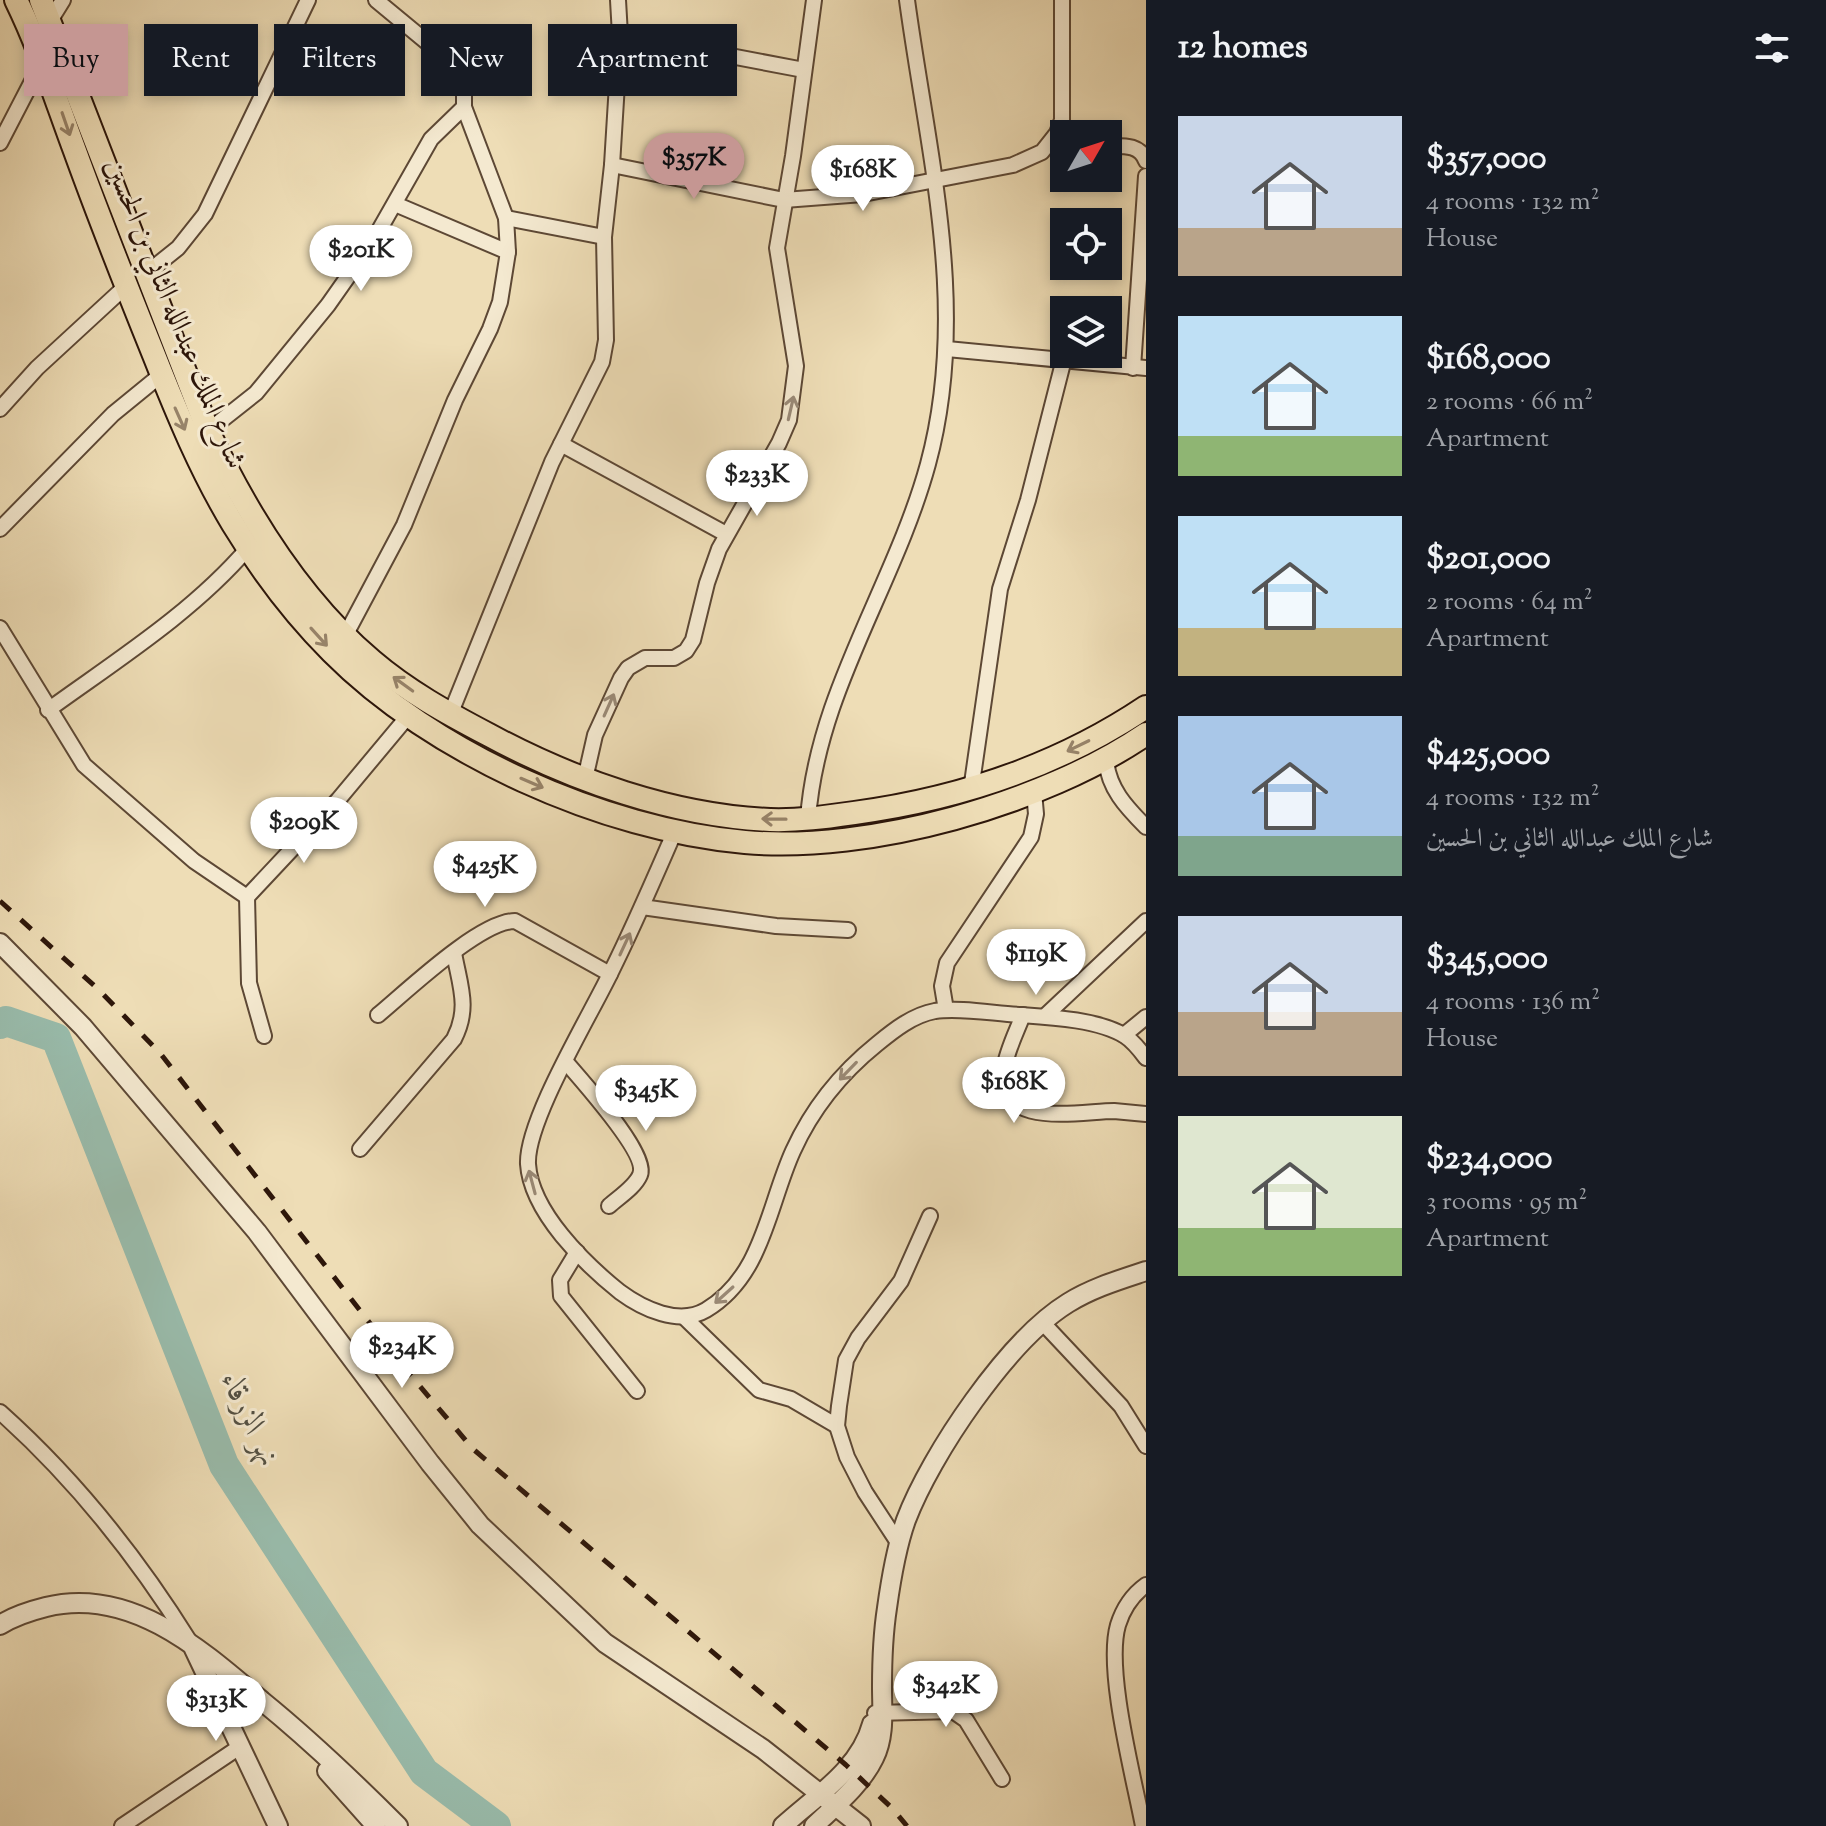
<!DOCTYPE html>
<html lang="en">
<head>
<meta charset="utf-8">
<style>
	:root { --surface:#171b24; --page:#20242c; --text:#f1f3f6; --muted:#9ea1a6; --accent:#c59692 }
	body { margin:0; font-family:"Sorts Mill Goudy",Amiri,serif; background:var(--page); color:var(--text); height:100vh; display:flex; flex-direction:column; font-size:30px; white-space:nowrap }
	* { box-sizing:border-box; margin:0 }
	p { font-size:26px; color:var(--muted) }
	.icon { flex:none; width:44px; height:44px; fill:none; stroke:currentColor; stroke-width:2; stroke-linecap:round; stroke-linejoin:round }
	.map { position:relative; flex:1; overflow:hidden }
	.panel { display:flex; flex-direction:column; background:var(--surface); width:680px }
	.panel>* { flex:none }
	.hud { position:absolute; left:24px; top:24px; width:760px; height:72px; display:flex; gap:16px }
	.needle { width:52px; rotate:51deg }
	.buttons { position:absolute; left:1050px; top:120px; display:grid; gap:16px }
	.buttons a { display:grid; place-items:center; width:72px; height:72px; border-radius:0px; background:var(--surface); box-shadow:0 4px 12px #0003; font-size:40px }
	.price { position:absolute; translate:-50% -68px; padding:0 18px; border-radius:28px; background:#fff; color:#222; font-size:26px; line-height:52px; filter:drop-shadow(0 2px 4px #0008) }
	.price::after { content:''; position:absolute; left:50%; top:48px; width:24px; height:18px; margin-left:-12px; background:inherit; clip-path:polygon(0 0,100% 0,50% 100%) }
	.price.active { background:var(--accent); color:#111 }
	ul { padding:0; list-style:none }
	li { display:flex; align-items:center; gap:24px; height:200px; padding:0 32px }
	li span { display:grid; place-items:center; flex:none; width:224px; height:160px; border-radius:0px; color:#555 }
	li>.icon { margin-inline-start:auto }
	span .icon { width:96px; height:96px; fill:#fffc; stroke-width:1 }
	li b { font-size:34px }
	h2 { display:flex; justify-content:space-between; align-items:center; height:96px; padding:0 32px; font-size:34px }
	.pill { padding:0 28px; border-radius:0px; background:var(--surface); box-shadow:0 4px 12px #0003; font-size:28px; line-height:72px }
	.pill.active { background:var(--accent); color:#111 }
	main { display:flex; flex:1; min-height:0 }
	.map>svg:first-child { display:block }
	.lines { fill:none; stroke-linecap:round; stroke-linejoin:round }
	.river { stroke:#99bcac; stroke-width:30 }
	.minor-casing { stroke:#5d4835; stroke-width:18 }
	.tertiary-casing { stroke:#5d4835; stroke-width:22 }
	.primary-casing { stroke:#2d160a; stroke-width:26 }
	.minor { stroke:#f4e9d0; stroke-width:14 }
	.tertiary { stroke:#f4e9d0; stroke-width:18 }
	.primary { stroke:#eeddb6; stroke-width:22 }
	.rail { stroke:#2d160a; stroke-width:5; stroke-dasharray:14 14; stroke-linecap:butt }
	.oneway { stroke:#978369 }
	.oneway2 { stroke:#9a8a77 }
	.labels { text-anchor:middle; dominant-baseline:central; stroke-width:6; stroke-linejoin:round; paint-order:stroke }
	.street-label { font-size:30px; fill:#2d160a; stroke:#f4e9d0 }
	.water-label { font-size:32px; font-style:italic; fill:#535043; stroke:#f4e9d0 }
</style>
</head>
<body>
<main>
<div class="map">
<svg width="1146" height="1826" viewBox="0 0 1146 1826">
	<rect width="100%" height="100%" fill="#eeddb6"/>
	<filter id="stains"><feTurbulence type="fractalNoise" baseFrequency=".0025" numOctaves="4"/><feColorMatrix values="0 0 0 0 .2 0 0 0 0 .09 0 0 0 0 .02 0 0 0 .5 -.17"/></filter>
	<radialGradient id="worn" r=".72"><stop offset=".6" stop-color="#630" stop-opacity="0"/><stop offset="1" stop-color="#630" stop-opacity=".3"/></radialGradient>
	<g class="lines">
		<polyline class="river" points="0,1024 6,1021 56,1038 224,1465 424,1772 496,1826"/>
		<defs>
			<g id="minor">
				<polyline points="50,21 63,0"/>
				<polyline points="620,35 804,70"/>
				<polyline points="0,143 43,60"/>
				<path d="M1108,146c15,0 32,-2 38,15"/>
				<polyline points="612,165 784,200 863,194 1013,165 1042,152 1057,133 1062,120 1062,0"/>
				<polyline points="395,204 508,252"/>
				<polyline points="506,218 604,237"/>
				<polyline points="148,272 178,248 205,214 308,0"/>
				<polyline points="947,349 1146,368"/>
				<polyline points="1133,368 1146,176"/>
				<polyline points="0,409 37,368 126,286"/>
				<polyline points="208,431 256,393 328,305 373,241 431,139 464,107"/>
				<polyline points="561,444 726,534"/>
				<polyline points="0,529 113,414 162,374"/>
				<polyline points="0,628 84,765 194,861 247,897"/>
				<polyline points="345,636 404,525 455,400 490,329 500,302 508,252 506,218 464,107 464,87 460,76 440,53 376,0"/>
				<path d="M48,710c69,-50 144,-97 200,-162"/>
				<polyline points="450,715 552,462 602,362 606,340 604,237 612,165 620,35 618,0"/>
				<path d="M1106,759c2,29 20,48 40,68"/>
				<polyline points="585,779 595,735 621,678 628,668 645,658 674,658 686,651 693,640 707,583 719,549 779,443 789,420 796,366 777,248 793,156 814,0"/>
				<polyline points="971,790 1000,589 1028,500 1064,359"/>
				<path d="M808,819c9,-127 87,-234 120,-355 42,-155 0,-309 -21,-464"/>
				<path d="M675,831c-21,48 -41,95 -64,141 -21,44 -85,149 -83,192 3,48 57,100 92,128 23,17 59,34 86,18 57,-34 62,-104 87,-159 19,-42 48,-78 84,-107 17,-14 36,-29 58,-33 26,-4 61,3 87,4 29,2 78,5 103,21 8,5 15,14 21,22"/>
				<polyline points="642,907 776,926 848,930"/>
				<polyline points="946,1010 942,986 947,963 1031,837 1036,814 1034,792"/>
				<path d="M378,1015c29,-24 102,-94 137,-94l95,53"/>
				<path d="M1023,1015c-7,18 -16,35 -19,54 -9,61 76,42 110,42 11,1 22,2 32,3"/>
				<polyline points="1045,1016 1146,921"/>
				<polyline points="1124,1035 1146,1017"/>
				<polyline points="264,1036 249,983 247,897 338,800 409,715"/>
				<path d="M566,1062c15,18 83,92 74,113 -5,12 -21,22 -31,31"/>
				<path d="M360,1149l94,-110c16,-31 6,-53 0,-86"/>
				<polyline points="577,1252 560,1280 561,1296 637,1391"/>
				<polyline points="684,1317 759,1390 791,1399 837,1426"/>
				<polyline points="1043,1323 1121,1406 1146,1446"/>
				<path d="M0,1412c75,67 137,145 190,230"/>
				<polyline points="899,1544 865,1492 847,1457 837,1426 839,1406 846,1360 858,1338 901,1281 930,1216"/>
				<polyline points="875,1713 953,1711 966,1720 1002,1779"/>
				<polyline points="122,1826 241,1746"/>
				<path d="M1143,1826c-9,-48 -38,-156 -25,-201 5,-16 14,-30 28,-40"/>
			</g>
			<g id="tertiary">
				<polyline points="0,943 83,1027 257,1232 430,1463 480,1525 605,1643 763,1749 861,1826"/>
				<path d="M0,1625c14,-9 30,-14 46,-18 85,-21 156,43 216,94 48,39 92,81 136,125"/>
				<polyline points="194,1649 278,1826"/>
				<polyline points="327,1771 376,1826"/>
				<path d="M783,1826c33,-30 77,-57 89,-102"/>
				<path d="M814,1826c21,-20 47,-41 60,-68 11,-22 8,-47 8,-71 0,-26 1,-53 5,-79 4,-29 9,-60 19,-88 25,-66 102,-180 162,-217 24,-15 51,-23 78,-32"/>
			</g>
			<g id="primary">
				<path d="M16,0c24,49 40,100 59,151 25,69 52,137 79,204 23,58 47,116 79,169 28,46 61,90 99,128 100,101 272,178 413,190 125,11 298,-38 401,-108"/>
				<path d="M41,0l167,431c40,85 92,169 164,230 35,30 75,52 117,74 83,45 185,81 281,85 28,1 56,-3 84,-7 104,-14 204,-47 292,-106"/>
			</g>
		</defs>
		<use href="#minor" class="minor-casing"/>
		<use href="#tertiary" class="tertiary-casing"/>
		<use href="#primary" class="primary-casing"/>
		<use href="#minor" class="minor"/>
		<use href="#tertiary" class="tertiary"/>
		<use href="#primary" class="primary"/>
		<polyline class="rail" points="0,901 98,989 160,1053 407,1371 473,1449 846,1765 892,1808 907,1826"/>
	</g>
	<defs><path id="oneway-shaft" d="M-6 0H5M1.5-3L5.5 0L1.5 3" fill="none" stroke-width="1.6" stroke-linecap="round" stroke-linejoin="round" transform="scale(2)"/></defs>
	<g class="oneway">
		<use href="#oneway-shaft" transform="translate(66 124) rotate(71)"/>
		<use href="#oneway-shaft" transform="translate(180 419) rotate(66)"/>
		<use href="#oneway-shaft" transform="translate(319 637) rotate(48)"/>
		<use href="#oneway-shaft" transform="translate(403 684) rotate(-144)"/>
		<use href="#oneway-shaft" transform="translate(1078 746) rotate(154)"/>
		<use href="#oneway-shaft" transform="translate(532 783) rotate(23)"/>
		<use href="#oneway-shaft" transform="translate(774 819) rotate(-179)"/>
	</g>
	<g class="oneway2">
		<use href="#oneway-shaft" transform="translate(791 408) rotate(-77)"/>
		<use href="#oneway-shaft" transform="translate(609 705) rotate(-66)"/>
		<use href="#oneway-shaft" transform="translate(625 944) rotate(-65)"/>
		<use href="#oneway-shaft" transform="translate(848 1071) rotate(134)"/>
		<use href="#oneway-shaft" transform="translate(532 1182) rotate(-105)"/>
		<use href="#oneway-shaft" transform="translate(724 1295) rotate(138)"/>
	</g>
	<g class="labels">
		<g class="street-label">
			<text transform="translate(174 314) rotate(68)">شارع الملك عبدالله الثاني بن الحسين</text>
		</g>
		<g class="water-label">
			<text transform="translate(249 1420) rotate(65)">نهر الزرقاء</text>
		</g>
	</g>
	<rect width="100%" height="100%" filter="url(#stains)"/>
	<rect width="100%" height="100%" fill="url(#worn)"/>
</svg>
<div class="buttons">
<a><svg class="needle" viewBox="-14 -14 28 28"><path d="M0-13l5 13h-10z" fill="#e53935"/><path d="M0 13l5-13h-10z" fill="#9ea1a6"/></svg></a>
<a><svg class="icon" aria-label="locate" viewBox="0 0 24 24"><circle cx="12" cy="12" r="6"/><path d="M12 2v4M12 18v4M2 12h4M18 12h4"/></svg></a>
<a><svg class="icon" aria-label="layers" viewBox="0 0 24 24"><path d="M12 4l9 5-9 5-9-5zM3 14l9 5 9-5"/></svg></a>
</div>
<b class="price active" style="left:694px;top:201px">$357K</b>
<b class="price" style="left:863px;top:213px">$168K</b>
<b class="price" style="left:361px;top:293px">$201K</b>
<b class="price" style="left:757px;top:518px">$233K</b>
<b class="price" style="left:304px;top:865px">$209K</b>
<b class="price" style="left:485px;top:909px">$425K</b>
<b class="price" style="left:1036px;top:997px">$119K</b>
<b class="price" style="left:1014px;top:1125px">$168K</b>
<b class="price" style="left:646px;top:1133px">$345K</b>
<b class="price" style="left:402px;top:1390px">$234K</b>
<b class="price" style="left:946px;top:1729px">$342K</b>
<b class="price" style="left:216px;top:1743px">$313K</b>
<div class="hud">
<a class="pill active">Buy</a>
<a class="pill">Rent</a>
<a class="pill">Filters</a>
<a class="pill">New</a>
<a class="pill">Apartment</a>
</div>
</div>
<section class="panel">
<h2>12 homes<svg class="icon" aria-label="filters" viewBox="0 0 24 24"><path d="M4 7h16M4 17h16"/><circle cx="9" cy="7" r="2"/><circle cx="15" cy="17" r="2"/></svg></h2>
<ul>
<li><span style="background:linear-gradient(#c9d6e8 70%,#b9a48a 0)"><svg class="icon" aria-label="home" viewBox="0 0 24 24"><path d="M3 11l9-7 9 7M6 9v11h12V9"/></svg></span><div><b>$357,000</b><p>4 rooms · 132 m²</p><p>House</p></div></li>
<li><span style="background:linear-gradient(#bfe0f5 75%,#8fb573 0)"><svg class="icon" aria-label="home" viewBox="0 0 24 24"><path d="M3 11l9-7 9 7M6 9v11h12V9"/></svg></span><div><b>$168,000</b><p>2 rooms · 66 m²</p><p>Apartment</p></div></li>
<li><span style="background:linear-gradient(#bfe0f5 70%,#c2b280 0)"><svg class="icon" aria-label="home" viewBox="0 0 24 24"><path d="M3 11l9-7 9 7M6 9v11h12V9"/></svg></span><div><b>$201,000</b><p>2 rooms · 64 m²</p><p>Apartment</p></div></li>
<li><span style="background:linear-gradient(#a9c7e8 75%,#7fa58c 0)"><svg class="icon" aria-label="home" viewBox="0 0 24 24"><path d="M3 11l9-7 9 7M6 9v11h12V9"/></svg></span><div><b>$425,000</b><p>4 rooms · 132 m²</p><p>شارع الملك عبدالله الثاني بن الحسين</p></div></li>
<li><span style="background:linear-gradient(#c9d6e8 60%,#b9a48a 0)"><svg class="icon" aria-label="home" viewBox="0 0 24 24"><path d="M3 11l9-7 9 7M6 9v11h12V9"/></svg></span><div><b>$345,000</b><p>4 rooms · 136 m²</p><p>House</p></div></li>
<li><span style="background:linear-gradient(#dfe7d0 70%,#8fb573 0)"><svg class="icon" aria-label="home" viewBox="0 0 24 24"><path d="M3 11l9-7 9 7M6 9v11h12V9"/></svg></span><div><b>$234,000</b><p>3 rooms · 95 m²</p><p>Apartment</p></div></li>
</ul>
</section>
</main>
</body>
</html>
